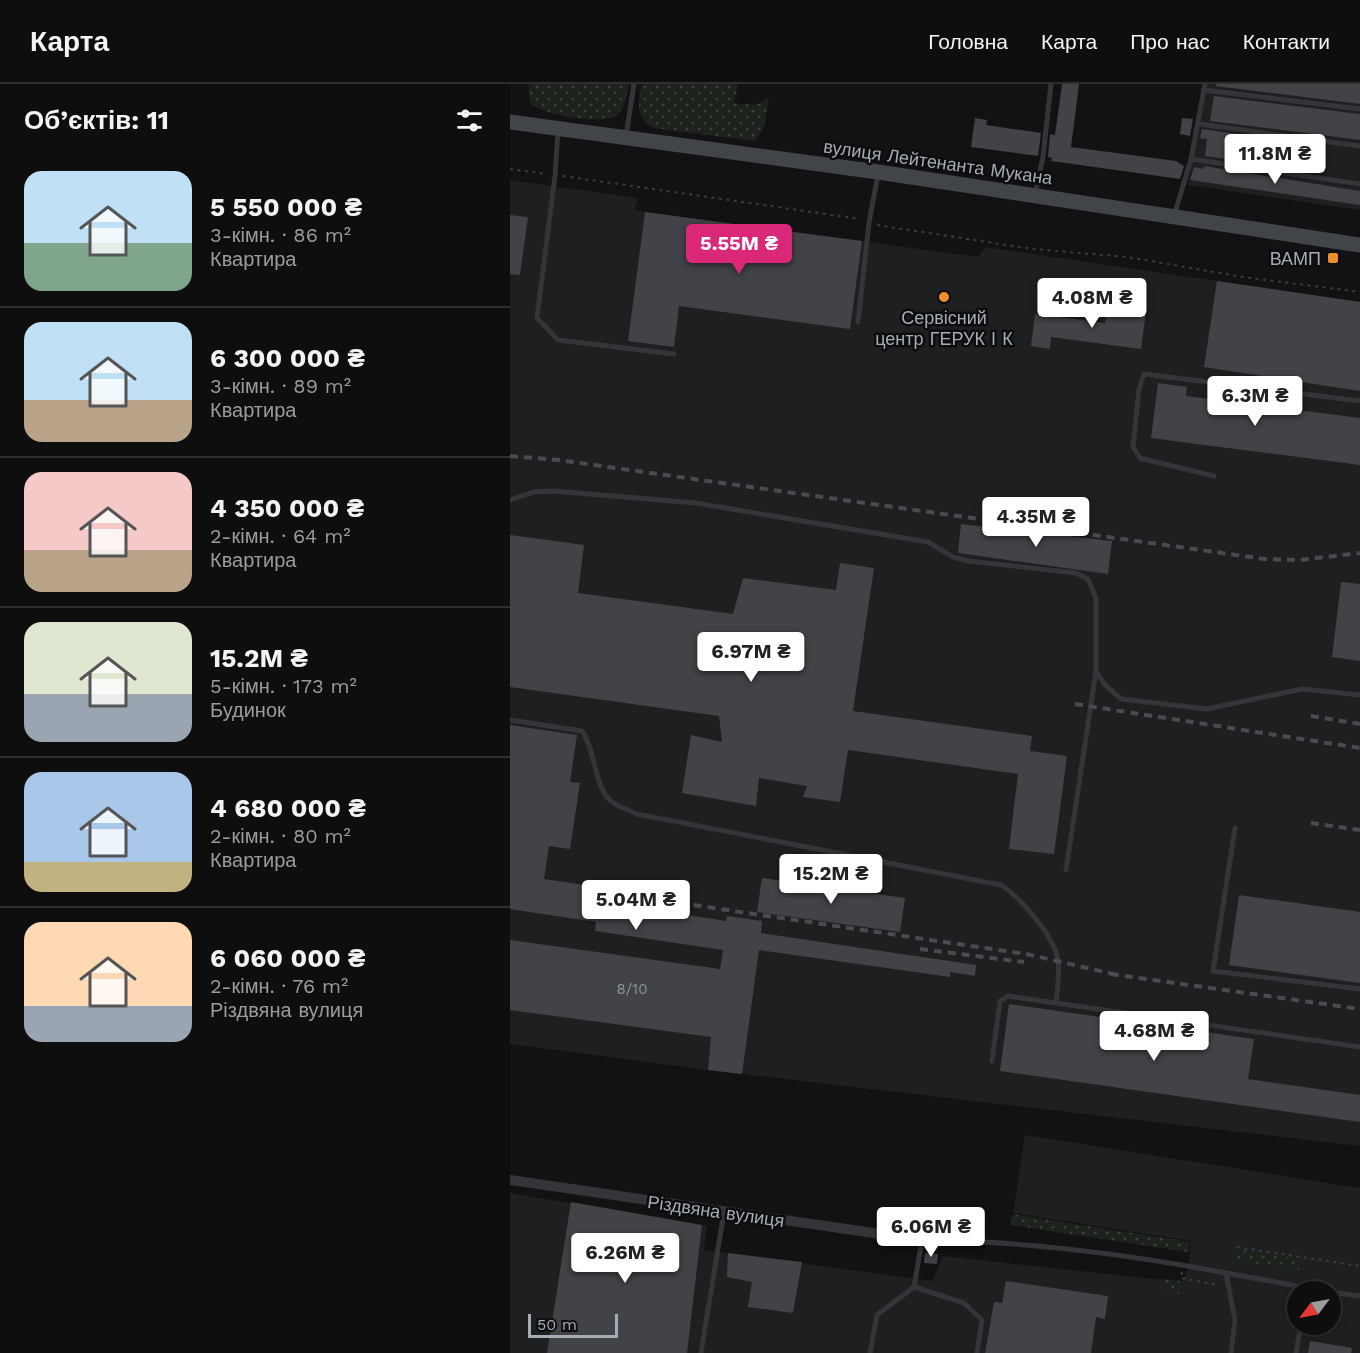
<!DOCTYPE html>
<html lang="uk">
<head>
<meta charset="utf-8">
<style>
	:root { --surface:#0e0e0f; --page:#1c1c1d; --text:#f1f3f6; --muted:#9b9c9e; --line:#2e2e2f; --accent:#db2777 }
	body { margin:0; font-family:"Work Sans",sans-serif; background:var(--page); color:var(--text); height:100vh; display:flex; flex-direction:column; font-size:22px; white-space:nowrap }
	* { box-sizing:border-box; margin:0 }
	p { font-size:20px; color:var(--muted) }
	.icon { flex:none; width:33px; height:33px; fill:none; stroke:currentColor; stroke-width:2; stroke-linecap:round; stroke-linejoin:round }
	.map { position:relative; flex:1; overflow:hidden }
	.sheet { display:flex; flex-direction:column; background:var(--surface); width:510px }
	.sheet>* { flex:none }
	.needle { width:39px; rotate:238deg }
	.fabs { position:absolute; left:777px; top:1197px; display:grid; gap:12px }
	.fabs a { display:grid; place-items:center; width:54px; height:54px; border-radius:50%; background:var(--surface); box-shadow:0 3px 9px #0003,0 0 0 2px var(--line); font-size:30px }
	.scale { position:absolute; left:18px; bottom:15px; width:90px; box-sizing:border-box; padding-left:6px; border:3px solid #a4acb4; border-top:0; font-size:16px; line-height:21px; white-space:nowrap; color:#a4acb4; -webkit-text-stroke:4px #0d0d0f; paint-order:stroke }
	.price { position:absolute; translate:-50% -51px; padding:0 14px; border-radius:6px; background:#fff; color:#222; font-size:20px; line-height:39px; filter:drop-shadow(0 2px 3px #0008) }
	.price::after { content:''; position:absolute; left:50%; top:36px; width:18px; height:14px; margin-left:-9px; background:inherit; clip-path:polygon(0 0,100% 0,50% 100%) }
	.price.on { background:var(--accent); color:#fff }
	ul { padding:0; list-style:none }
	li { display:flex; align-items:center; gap:18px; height:150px; padding:0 24px }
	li+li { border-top:2px solid var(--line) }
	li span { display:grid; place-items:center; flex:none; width:168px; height:120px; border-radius:18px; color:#555 }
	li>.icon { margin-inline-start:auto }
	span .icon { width:72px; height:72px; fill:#fffc; stroke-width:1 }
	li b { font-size:26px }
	h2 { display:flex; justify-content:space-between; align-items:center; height:72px; padding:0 24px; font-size:26px }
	header { display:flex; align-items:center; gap:36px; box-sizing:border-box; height:84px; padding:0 30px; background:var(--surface); border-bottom:2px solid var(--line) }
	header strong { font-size:28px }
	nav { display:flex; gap:33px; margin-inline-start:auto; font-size:21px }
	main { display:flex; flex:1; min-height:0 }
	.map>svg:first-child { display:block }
	.built { fill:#1e1f21; fill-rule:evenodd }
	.grass { fill:url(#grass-dots) }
	.building { fill:#414347 }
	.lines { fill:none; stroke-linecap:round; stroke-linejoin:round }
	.path { stroke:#393c40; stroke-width:2; stroke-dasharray:3 4.5; stroke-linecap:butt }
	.service { stroke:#333539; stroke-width:5 }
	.minor { stroke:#333539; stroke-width:10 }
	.secondary { stroke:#414449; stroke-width:15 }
	.rail { stroke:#484b50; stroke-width:4; stroke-dasharray:8 6; stroke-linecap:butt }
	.poi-dot { fill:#ef8c2e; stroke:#0d0d0f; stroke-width:2 }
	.labels { text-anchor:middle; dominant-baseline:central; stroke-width:5; stroke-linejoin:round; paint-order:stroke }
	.number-label { font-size:15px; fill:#8b9299 }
	.street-label { font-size:18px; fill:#a4acb4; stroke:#0d0d0f }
	.poi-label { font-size:18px; fill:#a4acb4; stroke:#0d0d0f; text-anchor:end }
</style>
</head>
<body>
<header>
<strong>Карта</strong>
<nav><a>Головна</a><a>Карта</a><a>Про нас</a><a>Контакти</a></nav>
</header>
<main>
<section class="sheet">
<h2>Об’єктів: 11<svg class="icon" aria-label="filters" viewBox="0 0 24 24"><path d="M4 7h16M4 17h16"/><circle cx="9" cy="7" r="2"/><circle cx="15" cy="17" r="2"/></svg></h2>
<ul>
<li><span style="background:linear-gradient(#bfe0f5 60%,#7fa58c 0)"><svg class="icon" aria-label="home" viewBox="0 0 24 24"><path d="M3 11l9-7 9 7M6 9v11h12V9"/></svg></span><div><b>5 550 000 ₴</b><p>3-кімн. · 86 m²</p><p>Квартира</p></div></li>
<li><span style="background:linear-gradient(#bfe0f5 65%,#b9a48a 0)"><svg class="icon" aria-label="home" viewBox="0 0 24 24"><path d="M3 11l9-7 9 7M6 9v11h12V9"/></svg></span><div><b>6 300 000 ₴</b><p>3-кімн. · 89 m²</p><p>Квартира</p></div></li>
<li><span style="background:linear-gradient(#f6c9c9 65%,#b9a48a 0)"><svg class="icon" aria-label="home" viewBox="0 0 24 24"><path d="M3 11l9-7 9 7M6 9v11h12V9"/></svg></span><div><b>4 350 000 ₴</b><p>2-кімн. · 64 m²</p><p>Квартира</p></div></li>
<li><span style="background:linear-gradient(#dfe7d0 60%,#9aa5b1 0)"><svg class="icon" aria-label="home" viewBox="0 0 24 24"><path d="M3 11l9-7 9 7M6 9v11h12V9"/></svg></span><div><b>15.2M ₴</b><p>5-кімн. · 173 m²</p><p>Будинок</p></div></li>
<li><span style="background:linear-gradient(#a9c7e8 75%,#c2b280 0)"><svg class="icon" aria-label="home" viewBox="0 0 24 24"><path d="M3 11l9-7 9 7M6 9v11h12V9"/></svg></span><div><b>4 680 000 ₴</b><p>2-кімн. · 80 m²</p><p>Квартира</p></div></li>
<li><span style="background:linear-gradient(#ffd9b3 70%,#9aa5b1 0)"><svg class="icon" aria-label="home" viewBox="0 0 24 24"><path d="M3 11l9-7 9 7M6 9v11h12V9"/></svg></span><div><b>6 060 000 ₴</b><p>2-кімн. · 76 m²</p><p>Різдвяна вулиця</p></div></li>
</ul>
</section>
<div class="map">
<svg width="850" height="1269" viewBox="0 0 850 1269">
	<defs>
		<pattern id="grass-dots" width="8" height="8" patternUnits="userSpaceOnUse" patternTransform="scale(1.5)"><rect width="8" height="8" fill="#1d231c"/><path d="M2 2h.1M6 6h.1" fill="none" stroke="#3b403b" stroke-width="1.8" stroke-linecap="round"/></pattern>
	</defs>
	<rect width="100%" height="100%" fill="#121214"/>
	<g class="built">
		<polygon points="692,0 850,0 850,126 678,101"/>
		<polygon points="0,96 128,114 125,126 135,128 469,173 475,163 850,218 850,1062 198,986 0,960"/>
		<path d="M515,1051l335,53v165h-850v-160l197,33 -3,24 229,31 9,-25 240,26 6,-14 3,-27 -178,-28zM788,1208h32v32h-32z"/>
	</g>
	<g class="grass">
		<path d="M19,0h100c-3,11 -3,23 -12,31 -12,10 -76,1 -86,-12 -3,-5 -2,-13 -2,-19z"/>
		<path d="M132,0h96l-4,19 21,2 14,-7 -5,28 -9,15 -102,-13c-18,-11 -15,-27 -11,-44z"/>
		<polygon points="502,1130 680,1158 678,1168 501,1141"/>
		<polygon points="727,1165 790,1175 789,1186 726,1176"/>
		<polygon points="653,1195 671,1197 669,1210 654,1208"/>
	</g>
	<g class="building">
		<polygon points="552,0 569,0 561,63 666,77 674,82 670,95 541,77 542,74 538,73 540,50 545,51"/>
		<polygon points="706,0 850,0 850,20 705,2"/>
		<polygon points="704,12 850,30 850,56 700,37"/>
		<polygon points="465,34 477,36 476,41 531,49 528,72 461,63"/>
		<polygon points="672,34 683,35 680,52 670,50"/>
		<polygon points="692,45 811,62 808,89 695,72 697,55 690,54"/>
		<polygon points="694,82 850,107 850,121 680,96 684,83 693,85"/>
		<polygon points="135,128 352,157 340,245 169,222 164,263 118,257"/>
		<polygon points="0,131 18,133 10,191 0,190"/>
		<polygon points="707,197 850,218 850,307 694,283"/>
		<polygon points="597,223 636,228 631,265 541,253 540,265 521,262 525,230 595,239"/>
		<polygon points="648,299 677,303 676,312 850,334 850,381 641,354"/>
		<polygon points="451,440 602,457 598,490 448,469"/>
		<polygon points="0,451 74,461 68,509 223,530 233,494 326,506 330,479 364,484 343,627 522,652 520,667 557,672 544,770 499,765 508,690 338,666 330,718 293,713 297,702 249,694 246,722 172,709 181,651 212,658 209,632 0,603"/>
		<polygon points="831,498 850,500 850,577 822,573"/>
		<polygon points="0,641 67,651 60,698 70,699 60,765 39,762 34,795 95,804 93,818 216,837 217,832 252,837 251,849 466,881 465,892 440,888 440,893 249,866 232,990 198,986 201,953 0,926 0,856 210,885 213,866 85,847 86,838 0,825"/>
		<polygon points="252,794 395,814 390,848 247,828"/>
		<polygon points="729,811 850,828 850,899 719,881"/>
		<polygon points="499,920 744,955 738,995 850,1011 850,1038 490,987"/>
		<polygon points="61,1118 192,1141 177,1269 37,1269"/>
		<polygon points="218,1169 292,1178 283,1229 238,1223 242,1198 217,1193"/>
		<polygon points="415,1169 428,1170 427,1180 414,1179"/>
		<polygon points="496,1197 598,1212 595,1235 586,1233 581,1269 475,1269 484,1218 492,1219"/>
		<polygon points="800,1257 842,1264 841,1269 798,1269"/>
	</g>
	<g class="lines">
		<g class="path">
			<polyline points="0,85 36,90"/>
			<polyline points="53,92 350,135"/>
			<polyline points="367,141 523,165 617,173 733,193 850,208"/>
			<polyline points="727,1163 850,1182"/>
			<polyline points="672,1188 671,1194 708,1201"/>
		</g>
		<g class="service">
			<polyline points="694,6 850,25"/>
			<polyline points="689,40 850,62"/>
			<polyline points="48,46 45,92 27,234 48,256 164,270"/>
			<polyline points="116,52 124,0"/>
			<polyline points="681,75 850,100"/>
			<polyline points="525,111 533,73 541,0"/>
			<polyline points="664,132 681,75 695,0"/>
			<polyline points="348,238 359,139 368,90"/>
			<polyline points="704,392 630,374 623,363 629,305 634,290 850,317"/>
			<polyline points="0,416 24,408 44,407 186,419 418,458 443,473 459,477 566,489 578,495 586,514 586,587 595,601 611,615 697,625 792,605 850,611"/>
			<path d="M0,636l72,11c14,20 12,56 29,70 7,6 18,9 26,13l364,71c20,13 53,51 57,75 2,13 -1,30 -2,43l304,44"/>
			<polyline points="725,744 703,887 850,905"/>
			<polyline points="556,786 586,587"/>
			<polyline points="482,977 490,917 498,912 546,919"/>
			<polyline points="404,1203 454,1219 472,1236 467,1269"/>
			<polyline points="798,1204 820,1208"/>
			<polyline points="820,1208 850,1212"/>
			<polyline points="191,1269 214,1128"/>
			<path d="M360,1269l7,-38 37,-28 8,-47c101,1 204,14 304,33"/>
			<polyline points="721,1269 725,1236 716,1189 798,1204 797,1208"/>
			<polyline points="786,1269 791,1240"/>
		</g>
		<polyline class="minor" points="0,1096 412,1156"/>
		<polyline class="secondary" points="0,38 368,88 850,161"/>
		<g class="rail">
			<polyline points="0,372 48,376 755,475 790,476 850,469"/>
			<polyline points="565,620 850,664"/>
			<polyline points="801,632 850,640"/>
			<polyline points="801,739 850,746"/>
			<polyline points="156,817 516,870 608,891"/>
			<polyline points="410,865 514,878"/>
			<polyline points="601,890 850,925"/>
		</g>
	</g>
	<g class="poi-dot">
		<rect x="817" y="168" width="12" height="12" rx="3"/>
		<circle cx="434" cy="213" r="6"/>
	</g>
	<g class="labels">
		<g class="number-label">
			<text x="122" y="905">8/10</text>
		</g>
		<g class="street-label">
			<text transform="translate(428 78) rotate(8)">вулиця Лейтенанта Мукана</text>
			<text transform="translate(206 1127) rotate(8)">Різдвяна вулиця</text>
		</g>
		<g class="poi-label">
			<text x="811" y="174">ВАМП</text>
			<text x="434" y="233" text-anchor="middle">Сервісний<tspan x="434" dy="21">центр ГЕРУК І К</tspan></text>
		</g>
	</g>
</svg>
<div class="fabs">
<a><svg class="needle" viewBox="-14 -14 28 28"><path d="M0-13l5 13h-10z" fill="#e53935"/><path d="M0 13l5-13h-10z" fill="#9b9c9e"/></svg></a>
</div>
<div class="scale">50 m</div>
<b class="price" style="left:765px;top:101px">11.8M ₴</b>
<b class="price on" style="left:229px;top:191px">5.55M ₴</b>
<b class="price" style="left:582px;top:245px">4.08M ₴</b>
<b class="price" style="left:745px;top:343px">6.3M ₴</b>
<b class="price" style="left:526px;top:464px">4.35M ₴</b>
<b class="price" style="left:241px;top:599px">6.97M ₴</b>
<b class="price" style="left:321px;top:821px">15.2M ₴</b>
<b class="price" style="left:126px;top:847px">5.04M ₴</b>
<b class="price" style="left:644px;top:978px">4.68M ₴</b>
<b class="price" style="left:421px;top:1174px">6.06M ₴</b>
<b class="price" style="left:115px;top:1200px">6.26M ₴</b>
</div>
</main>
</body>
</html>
